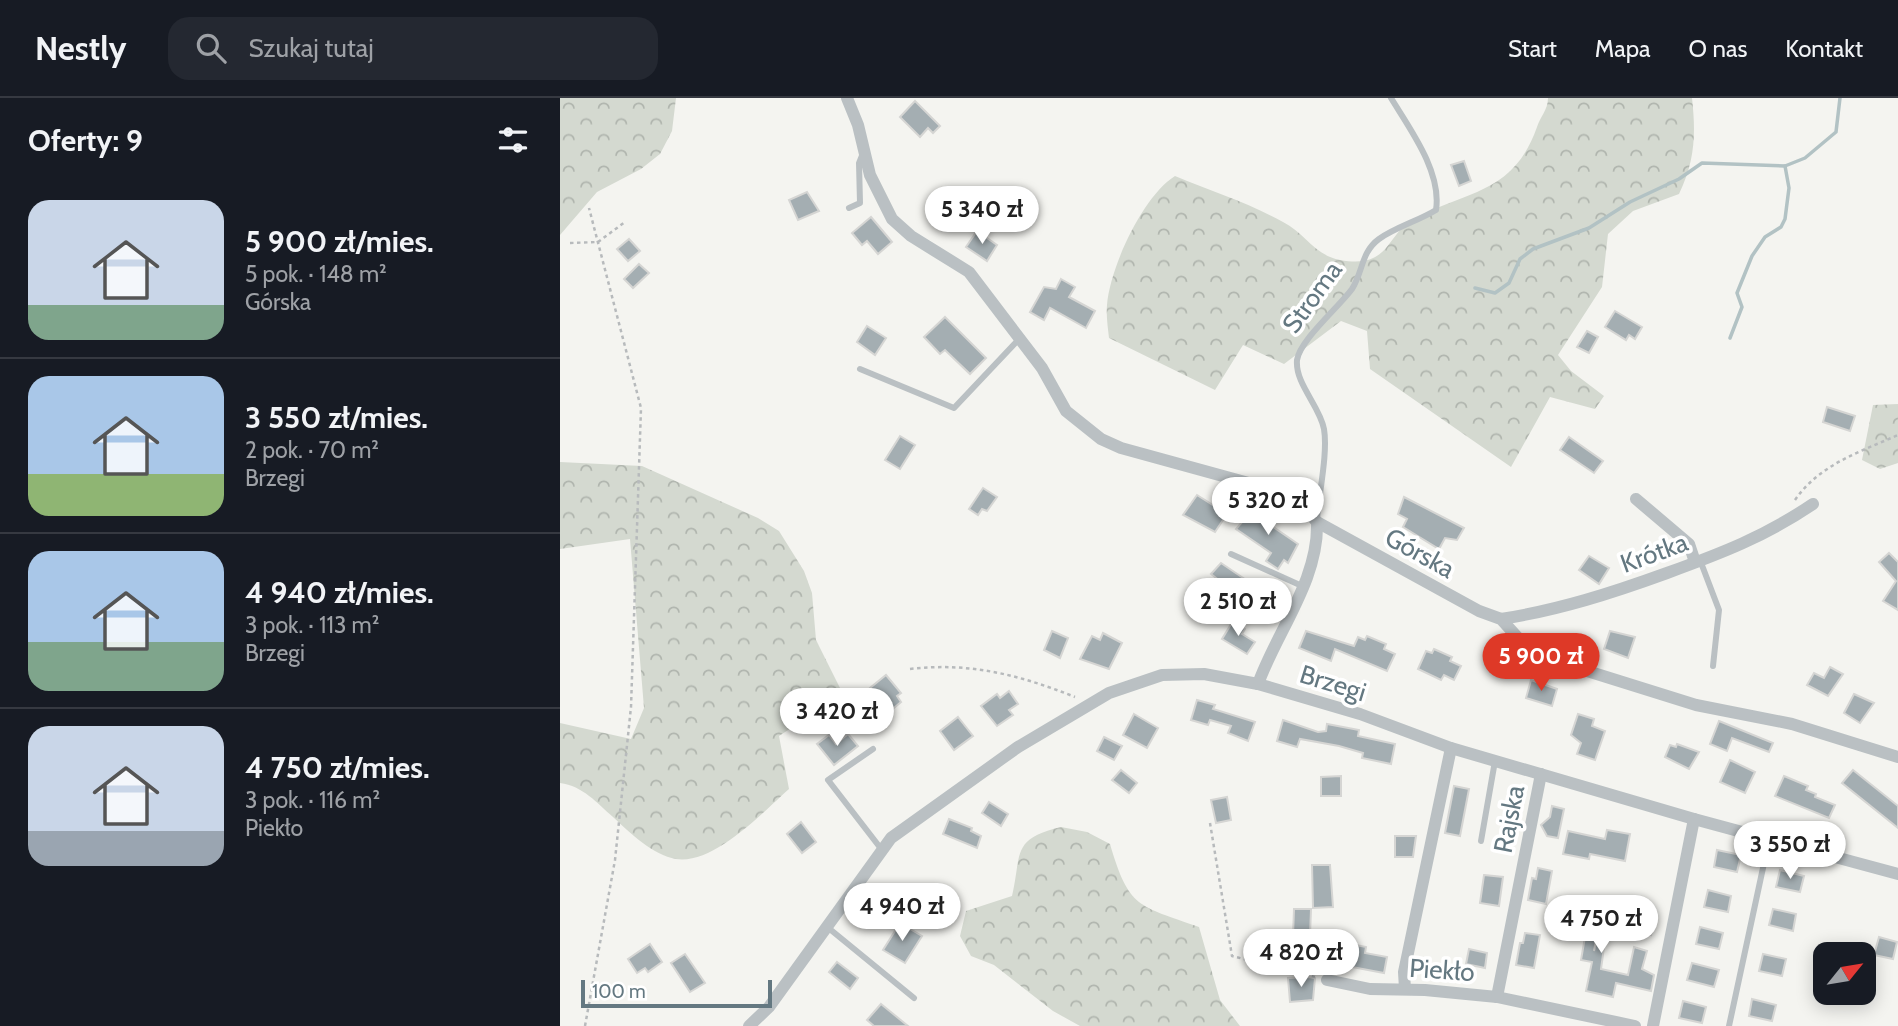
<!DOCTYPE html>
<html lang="pl">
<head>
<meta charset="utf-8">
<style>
	:root { --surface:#171b24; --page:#242831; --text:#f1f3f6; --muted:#9ea1a6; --line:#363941; --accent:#de3927 }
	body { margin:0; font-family:Cabin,sans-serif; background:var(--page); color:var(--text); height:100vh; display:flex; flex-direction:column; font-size:26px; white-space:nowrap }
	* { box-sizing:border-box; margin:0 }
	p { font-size:23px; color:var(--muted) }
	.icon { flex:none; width:38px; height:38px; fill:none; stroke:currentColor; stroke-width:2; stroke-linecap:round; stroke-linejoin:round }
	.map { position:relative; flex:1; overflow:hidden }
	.side { display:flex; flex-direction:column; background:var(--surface); width:560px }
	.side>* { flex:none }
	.needle { width:46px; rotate:60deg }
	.tools { position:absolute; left:1253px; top:844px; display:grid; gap:14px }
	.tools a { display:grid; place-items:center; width:63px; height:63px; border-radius:14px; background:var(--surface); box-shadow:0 4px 18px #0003; font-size:35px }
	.scale { position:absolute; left:21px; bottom:18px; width:191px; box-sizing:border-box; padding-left:7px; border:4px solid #647881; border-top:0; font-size:19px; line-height:24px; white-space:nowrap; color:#647881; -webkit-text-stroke:5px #fff; paint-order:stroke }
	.price { position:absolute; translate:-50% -60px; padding:0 16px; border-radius:24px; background:#fff; color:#222; font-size:23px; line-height:46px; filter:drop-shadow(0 2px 4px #0008) }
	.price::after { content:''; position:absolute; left:50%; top:42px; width:21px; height:16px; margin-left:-10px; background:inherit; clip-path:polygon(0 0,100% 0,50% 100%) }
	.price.active { background:var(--accent); color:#fff }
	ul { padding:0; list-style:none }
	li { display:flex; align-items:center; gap:21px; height:175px; padding:0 28px }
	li+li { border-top:2px solid var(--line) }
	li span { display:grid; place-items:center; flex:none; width:196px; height:140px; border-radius:21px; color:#555 }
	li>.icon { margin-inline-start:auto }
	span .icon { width:84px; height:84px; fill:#fffc; stroke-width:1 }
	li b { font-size:30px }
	h2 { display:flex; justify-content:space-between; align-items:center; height:84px; padding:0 28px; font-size:30px }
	header { display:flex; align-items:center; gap:42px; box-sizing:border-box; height:98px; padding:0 35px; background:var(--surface); border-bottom:2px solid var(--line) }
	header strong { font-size:33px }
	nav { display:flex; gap:38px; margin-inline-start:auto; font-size:24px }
	.search { width:490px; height:63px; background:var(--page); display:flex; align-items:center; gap:18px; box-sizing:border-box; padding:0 24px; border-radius:21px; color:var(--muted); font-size:26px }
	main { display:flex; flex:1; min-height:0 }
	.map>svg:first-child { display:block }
	.forest { fill:url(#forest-crowns) }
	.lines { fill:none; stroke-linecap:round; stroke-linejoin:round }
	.stream { stroke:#b2c2c4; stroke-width:3.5 }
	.building { fill:#a4aeb2; stroke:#d5d5d3; stroke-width:2 }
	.path { stroke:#b7babc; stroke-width:2.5; stroke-dasharray:3.5 3.5; stroke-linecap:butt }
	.lane { stroke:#bac0c3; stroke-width:6 }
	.street { stroke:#bac0c3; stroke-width:12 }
	.labels { text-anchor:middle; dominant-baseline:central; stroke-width:7; stroke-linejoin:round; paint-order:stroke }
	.street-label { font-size:26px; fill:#647881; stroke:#fff }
</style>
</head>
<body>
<header>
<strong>Nestly</strong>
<div class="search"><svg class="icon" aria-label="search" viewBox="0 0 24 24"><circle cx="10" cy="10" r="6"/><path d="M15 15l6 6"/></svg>Szukaj tutaj</div>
<nav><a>Start</a><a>Mapa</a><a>O nas</a><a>Kontakt</a></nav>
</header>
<main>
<section class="side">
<h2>Oferty: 9<svg class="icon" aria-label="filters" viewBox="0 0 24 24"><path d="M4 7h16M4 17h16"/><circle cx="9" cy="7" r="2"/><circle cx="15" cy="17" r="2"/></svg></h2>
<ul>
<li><span style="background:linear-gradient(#c9d6e8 75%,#7fa58c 0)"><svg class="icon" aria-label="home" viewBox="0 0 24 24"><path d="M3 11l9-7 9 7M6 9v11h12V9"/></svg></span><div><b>5 900 zł/mies.</b><p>5 pok. · 148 m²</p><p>Górska</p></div></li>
<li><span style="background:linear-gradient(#a9c7e8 70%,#8fb573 0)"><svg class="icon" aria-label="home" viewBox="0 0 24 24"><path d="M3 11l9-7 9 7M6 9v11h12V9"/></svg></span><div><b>3 550 zł/mies.</b><p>2 pok. · 70 m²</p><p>Brzegi</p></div></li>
<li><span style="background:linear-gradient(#a9c7e8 65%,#7fa58c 0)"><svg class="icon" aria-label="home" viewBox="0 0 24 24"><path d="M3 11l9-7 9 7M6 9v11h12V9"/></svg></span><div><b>4 940 zł/mies.</b><p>3 pok. · 113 m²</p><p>Brzegi</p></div></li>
<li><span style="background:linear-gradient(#c9d6e8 75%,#9aa5b1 0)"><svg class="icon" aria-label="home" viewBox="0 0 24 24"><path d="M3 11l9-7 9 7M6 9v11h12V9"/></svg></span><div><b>4 750 zł/mies.</b><p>3 pok. · 116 m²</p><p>Piekło</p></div></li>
</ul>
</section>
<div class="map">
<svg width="1338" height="928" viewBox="0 0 1338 928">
	<defs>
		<pattern id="forest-crowns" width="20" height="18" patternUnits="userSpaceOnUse" patternTransform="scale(1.75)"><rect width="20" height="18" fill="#d4d9d0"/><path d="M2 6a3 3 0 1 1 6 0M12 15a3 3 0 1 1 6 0" fill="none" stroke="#b0b5ae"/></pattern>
	</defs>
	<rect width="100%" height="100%" fill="#f4f4f0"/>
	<g class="forest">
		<polygon points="0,0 116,0 112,33 100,56 81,71 37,94 0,137"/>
		<path d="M988,0h144c4,36 3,63 -13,96l-46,17 -25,23 -6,53 -44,68 13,16 33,25 -9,13 -45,-12 -39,70 -141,-98 -3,-38 -26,-10 -57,43 -41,-19 -28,45 -106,-52c-1,-10 -3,-22 -2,-33 3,-38 36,-109 68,-129 36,15 74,27 108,46 22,11 31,33 57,38 51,9 45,-25 74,-41 52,-29 99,-24 123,-92 3,-10 11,-17 11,-29z"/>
		<polygon points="1338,306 1338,365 1320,371 1302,362 1313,307"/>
		<path d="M0,364l82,4 116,52 21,13 25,40 8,22 4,47 27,54 -64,42 10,53c-26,23 -75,76 -113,70 -23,-4 -46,-26 -63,-42 -16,-14 -30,-31 -53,-34v-60l71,16 13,-31 -14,-169 -70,10z"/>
		<path d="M501,729l26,5 23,12c19,65 28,61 89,83l21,73 20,26h-160l-27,-15 -59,-46 -23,-9 -11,-20 6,-25 46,-15c10,-43 -1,-57 49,-69z"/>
	</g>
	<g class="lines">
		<g class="stream">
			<polyline points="915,190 935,195 949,185 960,161 973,151 1029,130 1070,104 1119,81 1142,65 1225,68 1245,60 1276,34 1280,0"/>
			<polyline points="1170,240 1182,209 1177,195 1192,158 1205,139 1221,129 1225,121 1229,90 1225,68"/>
		</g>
	</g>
	<g class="building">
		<polygon points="355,3 380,28 373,35 368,30 360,39 340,19"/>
		<polygon points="904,63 911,83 899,88 891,67"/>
		<polygon points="435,91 449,102 436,118 422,107"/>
		<polygon points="247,94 259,113 238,122 229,102"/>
		<polygon points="311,119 332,144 318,156 307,143 302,147 292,135"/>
		<polygon points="417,133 437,147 427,163 406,149"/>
		<polygon points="69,141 80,153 68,163 57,151"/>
		<polygon points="79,166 89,175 73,190 64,181"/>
		<polygon points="501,181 515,189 509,199 535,213 526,230 490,210 484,222 470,214 484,189 496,191"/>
		<polygon points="1055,213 1082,229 1075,241 1069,237 1066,242 1045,229"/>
		<polygon points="385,219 426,260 410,276 385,252 380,256 364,239"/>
		<polygon points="307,228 326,240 315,257 297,244"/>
		<polygon points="1027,233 1038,239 1029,255 1017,249"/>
		<polygon points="1267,309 1295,318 1290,333 1263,324"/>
		<polygon points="340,338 355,347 340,371 325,362"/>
		<polygon points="1009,339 1043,363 1034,375 1000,352"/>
		<polygon points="423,390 437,399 427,413 422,411 418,417 409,411"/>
		<polygon points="637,397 667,416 655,434 623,417"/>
		<polygon points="844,399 904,430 897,442 885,440 879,451 843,429 847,421 838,416"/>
		<polygon points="696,408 712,421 709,426 738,446 728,465 724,462 718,471 706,463 711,455 676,431"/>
		<polygon points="1329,455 1338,464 1338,512 1323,503 1336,483 1319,464"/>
		<polygon points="1029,458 1049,470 1039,486 1019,472"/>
		<polygon points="661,465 689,484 679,498 651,476"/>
		<polygon points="673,523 685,531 682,536 695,544 687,556 662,541"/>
		<polygon points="492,533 508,540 500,560 484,552"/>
		<polygon points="746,533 794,548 798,539 805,542 807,538 826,546 824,551 835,556 827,573 775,551 771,563 739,550"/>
		<polygon points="1050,533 1075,539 1068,560 1044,551"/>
		<polygon points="543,535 562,545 549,571 520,561 532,538 540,542"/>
		<polygon points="874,551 892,559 890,563 901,568 894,582 884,577 881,582 858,571 866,553 872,555"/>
		<polygon points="1270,569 1283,576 1268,598 1247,587 1254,575 1264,580"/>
		<polygon points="326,577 341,595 337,598 341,604 329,614 310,590"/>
		<polygon points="971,582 997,591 992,608 966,600"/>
		<polygon points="449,593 458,606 449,612 453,617 437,628 421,608 437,596 440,600"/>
		<polygon points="1294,596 1314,605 1300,625 1284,615"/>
		<polygon points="637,602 655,607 653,611 695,624 688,643 668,635 671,628 650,622 648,627 631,622"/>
		<polygon points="574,616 598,630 587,650 563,637"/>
		<polygon points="1018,616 1034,621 1032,628 1045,633 1035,662 1017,656 1021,645 1011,637"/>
		<polygon points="398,619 413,638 394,652 380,633"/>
		<polygon points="723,622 758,634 766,633 767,626 799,632 798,638 835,646 831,666 802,660 803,655 779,648 740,641 737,649 717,643"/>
		<polygon points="1159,623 1213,645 1209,654 1172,640 1167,653 1150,646"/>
		<polygon points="288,636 298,648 274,667 257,646 269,637 276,646"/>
		<polygon points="544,639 562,648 554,662 537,653"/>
		<polygon points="1117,646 1139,654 1129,671 1105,659 1110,647 1116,649"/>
		<polygon points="1170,662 1195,674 1185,695 1160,684"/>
		<polygon points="561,672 577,685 569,695 552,682"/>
		<polygon points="1293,672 1338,708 1338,730 1282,685"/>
		<polygon points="781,678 781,698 761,698 761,679"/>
		<polygon points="1224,678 1248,688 1246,692 1256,696 1255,699 1275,707 1269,720 1215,698"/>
		<polygon points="894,688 909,691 900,738 885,735"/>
		<polygon points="667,699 671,722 656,725 651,702"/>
		<polygon points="429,704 448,716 441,728 422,715"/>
		<polygon points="992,708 1004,711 998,740 987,738 981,727 990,719"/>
		<polygon points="389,721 412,730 411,733 421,738 417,750 383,736"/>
		<polygon points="241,724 256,744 242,755 227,736"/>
		<polygon points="1047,732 1070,736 1065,763 1030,756 1029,761 1003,756 1008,733 1045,741"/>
		<polygon points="835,738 856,738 853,759 835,759"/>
		<polygon points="1157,752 1181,757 1177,774 1154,769"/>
		<polygon points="752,767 770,767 773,809 753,810"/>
		<polygon points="978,770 992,773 986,806 968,802 972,780 976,781"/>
		<polygon points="1220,772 1244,778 1240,794 1216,789"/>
		<polygon points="924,777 943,779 939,808 920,805"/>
		<polygon points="1148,792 1171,798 1168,814 1144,809"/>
		<polygon points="1074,810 1096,815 1091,837 1069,832"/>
		<polygon points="734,811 751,811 750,838 733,838"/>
		<polygon points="993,811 1040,820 1034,853 1037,840 1045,842 1041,871 1068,877 1074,849 1087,853 1082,871 1094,877 1091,893 1056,885 1053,899 1026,893 1032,864 1021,862 1025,839 990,834"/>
		<polygon points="1213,811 1236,816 1233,833 1209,827"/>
		<polygon points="340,825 362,838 345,865 323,852"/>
		<polygon points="1140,829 1163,835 1159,851 1136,846"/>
		<polygon points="965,835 980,837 974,870 956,867 960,845 963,845"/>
		<polygon points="1319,839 1337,844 1333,861 1314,857"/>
		<polygon points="90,846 102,864 88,874 85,870 77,875 68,861"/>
		<polygon points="796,847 806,849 805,855 827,859 824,875 792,869"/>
		<polygon points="909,851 927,855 925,870 906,866"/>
		<polygon points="125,856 145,885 130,894 111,865"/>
		<polygon points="1203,856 1226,861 1222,878 1199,873"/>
		<polygon points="277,864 298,880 290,891 269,874"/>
		<polygon points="1132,865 1159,872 1154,889 1127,882"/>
		<polygon points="748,879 755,880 753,902 730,904 728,880"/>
		<polygon points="1192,901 1216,907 1212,923 1189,918"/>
		<polygon points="1123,903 1146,909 1142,925 1119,920"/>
		<polygon points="321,906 348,928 314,928 307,922"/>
	</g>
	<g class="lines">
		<g class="path">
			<polyline points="10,145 38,144 65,124"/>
			<path d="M1235,402c25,-36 65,-48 103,-65"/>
			<path d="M350,571c60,-7 110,6 165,28"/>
			<polyline points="650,725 672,858 755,879"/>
			<polyline points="25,928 55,762 71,609 81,310 29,110"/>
		</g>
		<g class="lane">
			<polyline points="289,110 300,105 299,65 303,55"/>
			<polyline points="300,271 394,310 460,240"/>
			<path d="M757,421c2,-26 11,-66 7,-90 -4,-23 -29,-45 -27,-69 3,-20 41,-52 55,-71 11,-17 9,-37 27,-50 17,-12 39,-18 57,-29 6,-38 -26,-81 -45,-112"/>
			<polyline points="671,456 742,488"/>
			<polyline points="1140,462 1159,512 1153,568"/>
			<polyline points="313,651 268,682 322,752"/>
			<polyline points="921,743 935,663"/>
			<polyline points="266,828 354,900"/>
			<polyline points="1169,928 1209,742"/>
		</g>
		<g class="street">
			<polyline points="287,0 298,27 310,77 332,121 351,138 409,174 482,270 506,313 541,341 561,350 725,395 736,400 757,424 919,513 941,521 959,541 1024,572 1136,607 1232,626 1338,659"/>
			<polyline points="1076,401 1129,446 1135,464"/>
			<path d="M941,521c58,-9 111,-26 166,-46 55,-20 97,-36 146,-69"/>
			<path d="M698,586c19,-53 61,-104 59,-162"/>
			<polyline points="767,882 810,891 865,892 937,899 1075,928"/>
			<polyline points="845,891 844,874 891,650"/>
			<polyline points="937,899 981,676"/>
			<polyline points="189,928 209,909 331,740 458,649 549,595 602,577 644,576 698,586 800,616 891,650 1134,721 1338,776"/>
			<polyline points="1093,928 1134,721"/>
		</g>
	</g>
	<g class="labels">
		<g class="street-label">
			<text transform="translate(752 199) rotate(-54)">Stroma</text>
			<text transform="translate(860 455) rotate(29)">Górska</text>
			<text transform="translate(1094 455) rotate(-20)">Krótka</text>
			<text transform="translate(773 585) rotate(17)">Brzegi</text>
			<text transform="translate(949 721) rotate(-79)">Rajska</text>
			<text transform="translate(882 872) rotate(4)">Piekło</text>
		</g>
	</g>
</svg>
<div class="tools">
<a><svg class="needle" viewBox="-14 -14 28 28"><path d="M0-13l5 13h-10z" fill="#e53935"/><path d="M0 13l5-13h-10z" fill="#9ea1a6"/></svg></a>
</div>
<div class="scale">100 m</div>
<b class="price" style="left:422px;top:148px">5 340 zł</b>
<b class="price" style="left:708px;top:439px">5 320 zł</b>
<b class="price" style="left:678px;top:540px">2 510 zł</b>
<b class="price active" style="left:981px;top:595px">5 900 zł</b>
<b class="price" style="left:277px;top:650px">3 420 zł</b>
<b class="price" style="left:1230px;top:783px">3 550 zł</b>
<b class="price" style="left:342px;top:845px">4 940 zł</b>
<b class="price" style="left:1041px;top:857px">4 750 zł</b>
<b class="price" style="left:741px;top:891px">4 820 zł</b>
</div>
</main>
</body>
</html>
